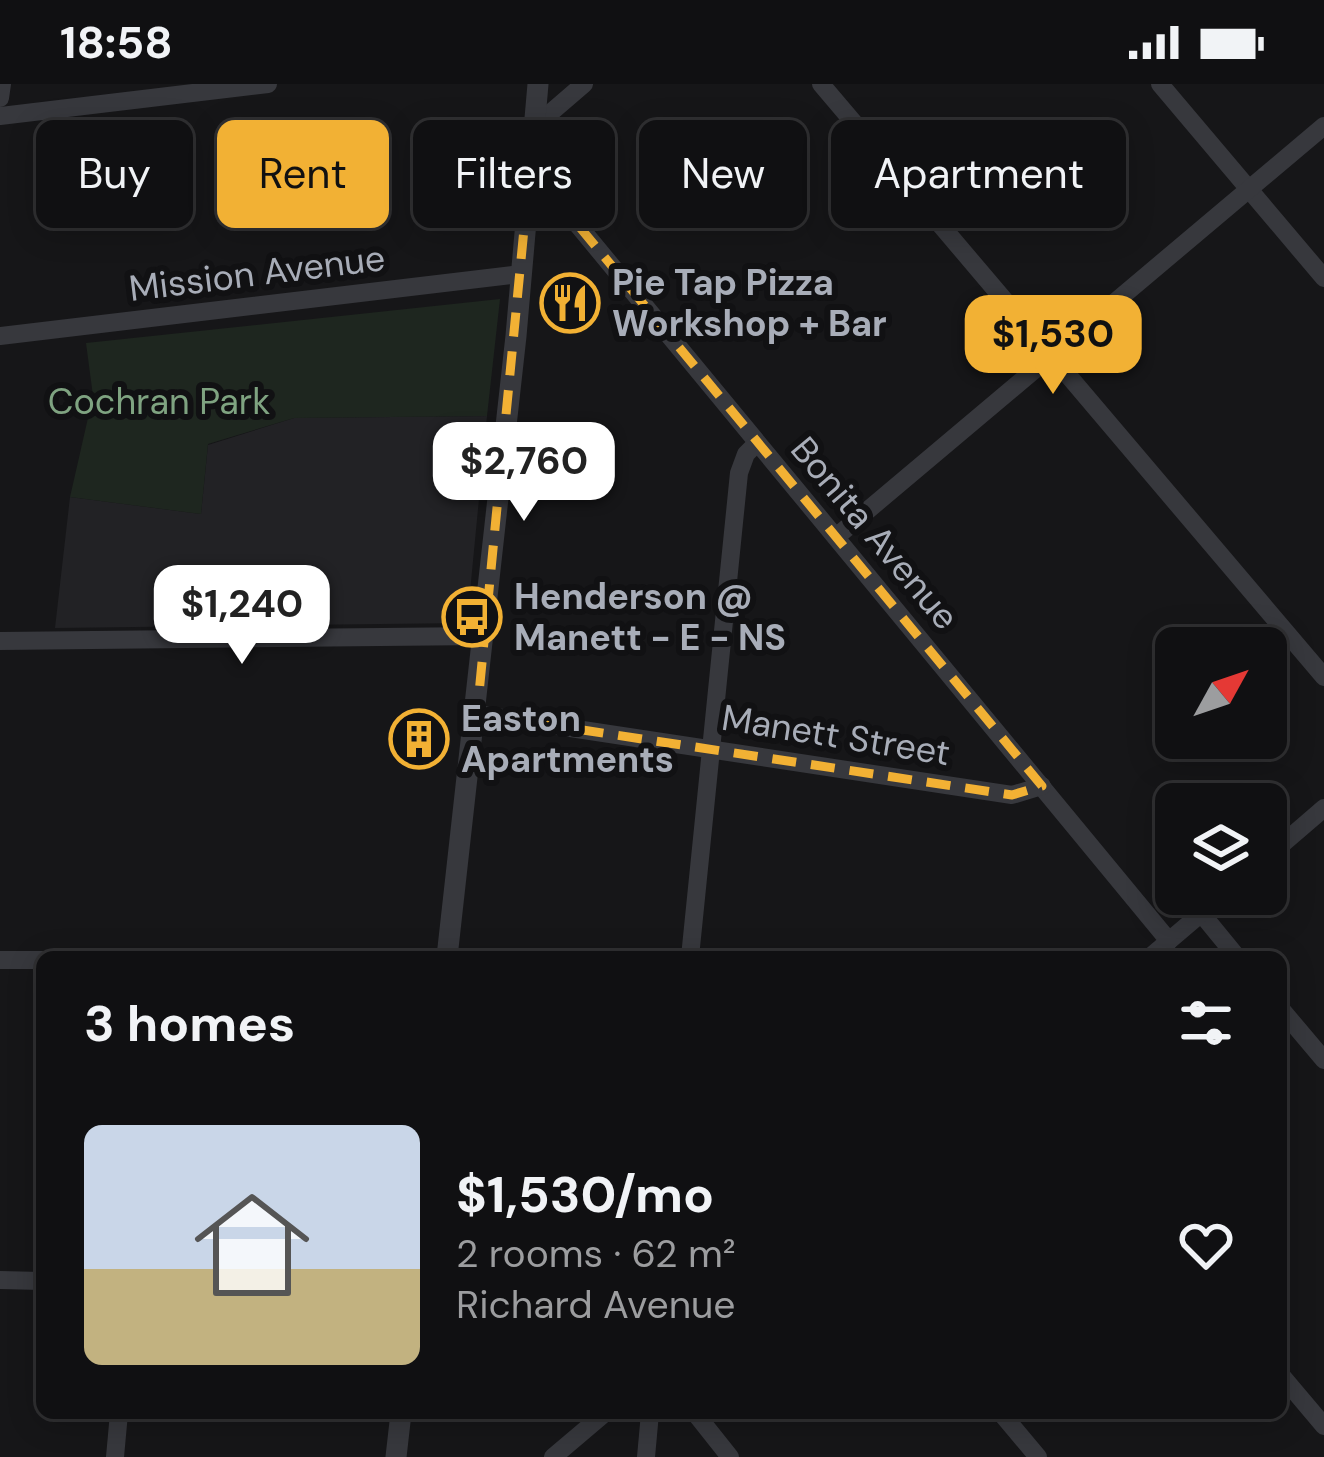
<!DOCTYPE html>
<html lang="en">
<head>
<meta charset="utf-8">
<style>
	:root { --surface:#101012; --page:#1e1e20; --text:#f1f3f6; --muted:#9c9d9f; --line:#303032; --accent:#f2b134 }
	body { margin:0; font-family:"DM Sans",sans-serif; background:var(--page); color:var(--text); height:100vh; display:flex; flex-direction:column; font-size:45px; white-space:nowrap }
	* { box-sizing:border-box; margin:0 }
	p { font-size:39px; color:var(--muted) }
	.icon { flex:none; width:66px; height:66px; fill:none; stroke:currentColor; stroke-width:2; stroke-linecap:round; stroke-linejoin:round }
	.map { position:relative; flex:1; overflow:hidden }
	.sheet { position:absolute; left:36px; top:867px; width:1251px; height:468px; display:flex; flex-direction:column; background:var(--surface); border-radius:18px; box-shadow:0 6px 30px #0003,0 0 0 3px var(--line) }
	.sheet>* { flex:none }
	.hud { position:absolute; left:36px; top:36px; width:1254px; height:108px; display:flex; gap:24px }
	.needle { width:78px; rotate:50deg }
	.controls { position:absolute; left:1155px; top:543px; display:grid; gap:24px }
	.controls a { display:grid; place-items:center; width:132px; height:132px; border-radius:18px; background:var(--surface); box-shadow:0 6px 30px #0003,0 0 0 3px var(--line); font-size:60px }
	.price { position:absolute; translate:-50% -102px; padding:0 27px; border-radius:24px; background:#fff; color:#222; font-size:39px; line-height:78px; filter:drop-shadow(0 3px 6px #0008) }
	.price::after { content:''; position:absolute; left:50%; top:72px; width:36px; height:27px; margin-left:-18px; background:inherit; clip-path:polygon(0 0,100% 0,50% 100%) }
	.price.current { background:var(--accent); color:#111 }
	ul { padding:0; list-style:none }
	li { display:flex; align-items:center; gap:36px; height:300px; padding:0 48px }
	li+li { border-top:3px solid var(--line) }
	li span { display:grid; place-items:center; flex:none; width:336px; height:240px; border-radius:18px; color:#555 }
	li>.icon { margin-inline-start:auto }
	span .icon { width:144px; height:144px; fill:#fffc; stroke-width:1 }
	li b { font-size:51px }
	h2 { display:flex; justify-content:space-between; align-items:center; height:144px; padding:0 48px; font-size:51px }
	.chip { padding:0 42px; border-radius:18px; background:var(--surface); box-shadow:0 6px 30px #0003,0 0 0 3px var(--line); font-size:42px; line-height:108px }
	.chip.current { background:var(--accent); color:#111 }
	.status { display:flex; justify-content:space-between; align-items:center; height:84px; padding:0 60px; background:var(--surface); direction:ltr }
	.status svg { height:33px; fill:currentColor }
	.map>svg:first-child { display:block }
	.built { fill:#222225 }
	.green { fill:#1e261f }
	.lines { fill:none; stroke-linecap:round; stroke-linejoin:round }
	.minor { stroke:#37383d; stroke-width:18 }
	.tertiary { stroke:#37383d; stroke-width:21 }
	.marked { fill:none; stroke:#f2b134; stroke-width:9; stroke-dasharray:24 15; stroke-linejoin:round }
	.labels { text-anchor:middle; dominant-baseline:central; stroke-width:12; stroke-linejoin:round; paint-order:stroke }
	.street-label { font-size:36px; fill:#a8adb8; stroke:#111113 }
	.poi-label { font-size:36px; font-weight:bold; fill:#a8adb8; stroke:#111113; text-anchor:start }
	.park-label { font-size:36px; fill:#7fa381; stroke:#111113 }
</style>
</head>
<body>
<div class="status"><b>18:58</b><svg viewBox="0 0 49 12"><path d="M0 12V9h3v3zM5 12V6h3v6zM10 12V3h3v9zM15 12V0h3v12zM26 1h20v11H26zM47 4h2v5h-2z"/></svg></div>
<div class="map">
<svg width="1324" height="1373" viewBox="0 0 1324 1373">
	<rect width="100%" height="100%" fill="#161618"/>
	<polygon class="built" points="487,332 467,539 55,544 70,413 201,430 208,361 294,334"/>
	<polygon class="green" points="500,215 487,332 294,334 208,360 201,430 70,413 93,312 86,259"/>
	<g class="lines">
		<g class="minor">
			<polyline points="821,0 1324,593"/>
			<polyline points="1160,0 1324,194"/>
			<polyline points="0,14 2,0"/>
			<polyline points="0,32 268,0"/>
			<polyline points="534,43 584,0"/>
			<polyline points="530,83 1169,857"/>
			<polyline points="0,252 521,190"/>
			<polyline points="836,453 1324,42"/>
			<polyline points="0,557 483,552"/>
			<polyline points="477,630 1012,711 1042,702"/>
			<polyline points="1266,774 1324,724"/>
			<polyline points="1201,829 1237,873"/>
			<polyline points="453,873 482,873"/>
			<polyline points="690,873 739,389 746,370 757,359"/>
			<polyline points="1150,873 1224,810"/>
			<polyline points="0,876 42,876"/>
			<polyline points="1281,925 1324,976"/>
			<polyline points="0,1196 42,1197"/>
			<polyline points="1281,1291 1324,1342"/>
			<polyline points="695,1329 730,1373"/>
			<polyline points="1001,1329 1038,1373"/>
			<polyline points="115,1373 119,1329"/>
			<polyline points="553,1373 605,1329"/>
			<polyline points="646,1373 650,1329"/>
		</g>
		<g class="tertiary">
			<polyline points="447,873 516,252 538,0"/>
			<polyline points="396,1373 401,1329"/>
		</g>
	</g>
	<path class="marked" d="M530,83l512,619 -30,9 -535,-81z"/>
	<defs>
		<symbol id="restaurant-ring" viewBox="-11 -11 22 22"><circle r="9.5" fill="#111113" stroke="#f2b134" stroke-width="1.5"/><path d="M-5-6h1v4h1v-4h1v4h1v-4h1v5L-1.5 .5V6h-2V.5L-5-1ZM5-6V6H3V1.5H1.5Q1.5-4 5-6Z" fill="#f2b134"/></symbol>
		<symbol id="bus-ring" viewBox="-11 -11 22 22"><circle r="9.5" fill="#111113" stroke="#f2b134" stroke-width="1.5"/><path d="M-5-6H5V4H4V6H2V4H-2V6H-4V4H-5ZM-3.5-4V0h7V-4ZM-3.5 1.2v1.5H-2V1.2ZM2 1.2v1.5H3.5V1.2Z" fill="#f2b134"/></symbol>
		<symbol id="building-ring" viewBox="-11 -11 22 22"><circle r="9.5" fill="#111113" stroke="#f2b134" stroke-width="1.5"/><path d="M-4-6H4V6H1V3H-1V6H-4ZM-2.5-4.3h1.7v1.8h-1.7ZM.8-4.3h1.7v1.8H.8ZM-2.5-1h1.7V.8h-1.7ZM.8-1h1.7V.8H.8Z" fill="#f2b134"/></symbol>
	</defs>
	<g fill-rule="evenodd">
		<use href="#restaurant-ring" x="537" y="186" width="66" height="66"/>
		<use href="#bus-ring" x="439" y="500" width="66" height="66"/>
		<use href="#building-ring" x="386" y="622" width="66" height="66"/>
	</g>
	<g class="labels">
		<g class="street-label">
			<text transform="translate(257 189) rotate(-7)">Mission Avenue</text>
			<text transform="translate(875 449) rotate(50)">Bonita Avenue</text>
			<text transform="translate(836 651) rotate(9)">Manett Street</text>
		</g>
		<g class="poi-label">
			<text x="612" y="198">Pie Tap Pizza<tspan x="612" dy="41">Workshop + Bar</tspan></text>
			<text x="514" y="512">Henderson @<tspan x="514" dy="41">Manett - E - NS</tspan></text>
			<text x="461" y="634">Easton<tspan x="461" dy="41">Apartments</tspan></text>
		</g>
		<g class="park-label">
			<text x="159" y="317">Cochran Park</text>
		</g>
	</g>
</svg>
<div class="controls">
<a><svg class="needle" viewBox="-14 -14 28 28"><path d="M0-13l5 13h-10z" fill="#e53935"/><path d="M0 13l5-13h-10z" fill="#9c9d9f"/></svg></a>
<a><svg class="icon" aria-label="layers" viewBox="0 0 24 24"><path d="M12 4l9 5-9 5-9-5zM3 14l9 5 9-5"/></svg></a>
</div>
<b class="price current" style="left:1053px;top:313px">$1,530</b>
<b class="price" style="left:524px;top:440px">$2,760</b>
<b class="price" style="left:242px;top:583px">$1,240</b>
<div class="hud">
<a class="chip">Buy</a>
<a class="chip current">Rent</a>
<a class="chip">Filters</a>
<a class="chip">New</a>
<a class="chip">Apartment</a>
</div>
<section class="sheet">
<h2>3 homes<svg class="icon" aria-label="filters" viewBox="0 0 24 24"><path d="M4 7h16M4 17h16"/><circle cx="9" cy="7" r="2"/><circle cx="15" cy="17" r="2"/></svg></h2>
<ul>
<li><span style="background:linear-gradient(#c9d6e8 60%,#c2b280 0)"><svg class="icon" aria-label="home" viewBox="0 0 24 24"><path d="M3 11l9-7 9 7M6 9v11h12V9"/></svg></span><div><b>$1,530/mo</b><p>2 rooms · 62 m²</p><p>Richard Avenue</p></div><svg class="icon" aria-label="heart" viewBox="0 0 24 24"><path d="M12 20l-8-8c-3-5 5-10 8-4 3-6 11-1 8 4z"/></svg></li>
</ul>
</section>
</div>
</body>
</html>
